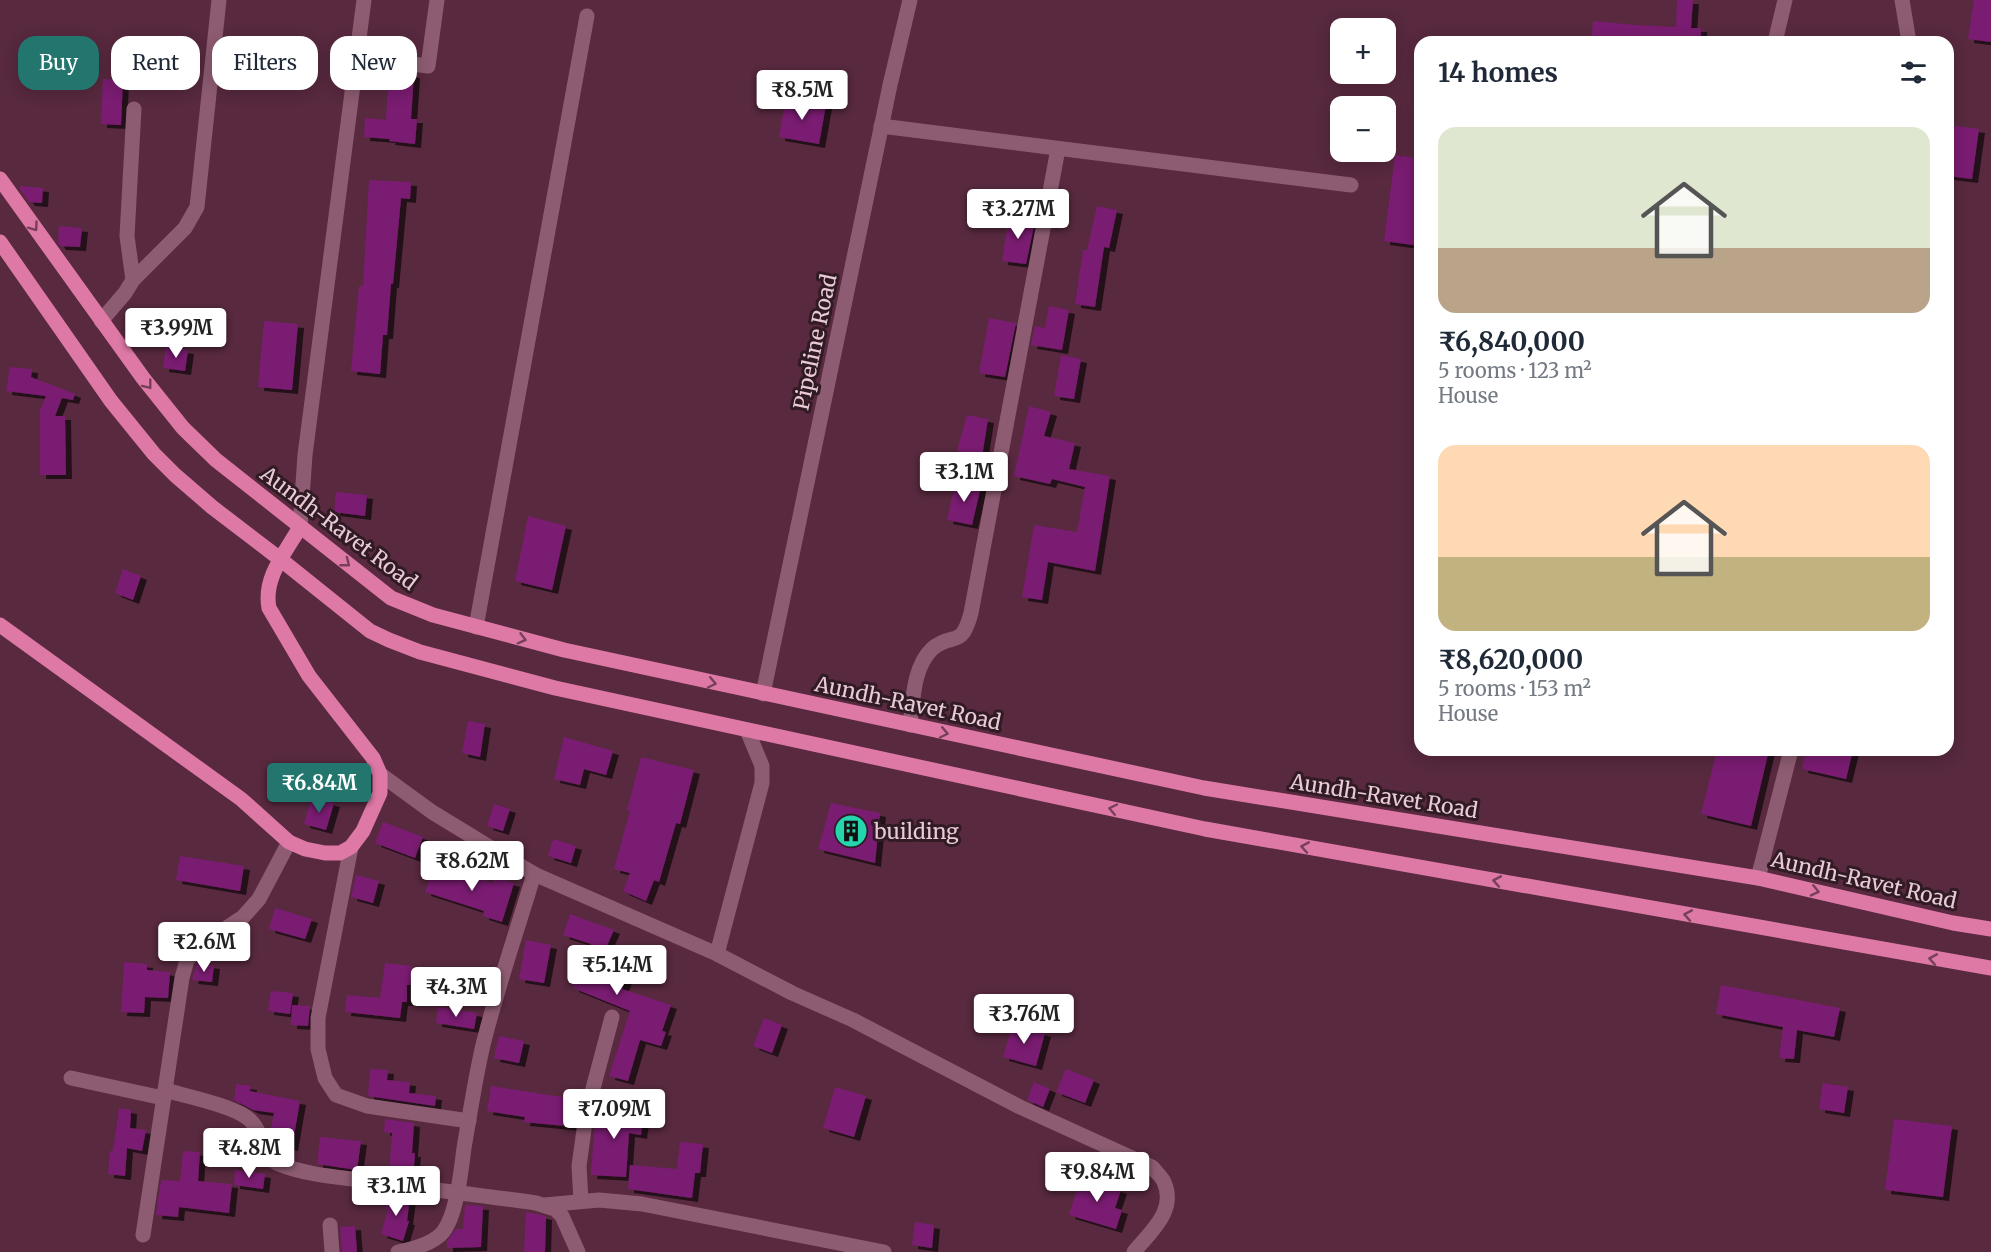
<!DOCTYPE html>
<html lang="en">
<head>
<meta charset="utf-8">
<style>
	:root { --surface:#fff; --page:#f6f6f7; --text:#1f2937; --muted:#747a83; --accent:#22766d }
	body { margin:0; font-family:Merriweather,serif; background:var(--page); color:var(--text); height:100vh; display:flex; flex-direction:column; font-size:22px; white-space:nowrap }
	* { box-sizing:border-box; margin:0 }
	p { font-size:20px; color:var(--muted) }
	.icon { flex:none; width:33px; height:33px; fill:none; stroke:currentColor; stroke-width:2; stroke-linecap:round; stroke-linejoin:round }
	.map { position:relative; flex:1; overflow:hidden }
	.drawer { position:absolute; left:1414px; top:36px; width:540px; height:720px; display:flex; flex-direction:column; background:var(--surface); border-radius:18px; box-shadow:0 3px 15px #0003 }
	.drawer>* { flex:none }
	.guide { position:absolute; left:18px; top:36px; width:570px; height:54px; display:flex; gap:12px }
	.controls { position:absolute; left:1330px; top:18px; display:grid; gap:12px }
	.controls a { display:grid; place-items:center; width:66px; height:66px; border-radius:12px; background:var(--surface); box-shadow:0 3px 15px #0003; font-size:30px }
	.price { position:absolute; translate:-50% -51px; padding:0 14px; border-radius:6px; background:#fff; color:#222; font-size:20px; line-height:39px; filter:drop-shadow(0 2px 3px #0008) }
	.price::after { content:''; position:absolute; left:50%; top:36px; width:18px; height:14px; margin-left:-9px; background:inherit; clip-path:polygon(0 0,100% 0,50% 100%) }
	.price.active { background:var(--accent); color:#fff }
	ul { padding:0; list-style:none }
	li { display:grid; align-content:center; gap:12px; height:318px; padding:0 24px }
	li span { display:grid; place-items:center; height:186px; border-radius:18px; color:#555 }
	li>.icon { margin-inline-start:auto }
	span .icon { width:108px; height:108px; fill:#fffc; stroke-width:1 }
	li b { font-size:26px }
	h2 { display:flex; justify-content:space-between; align-items:center; height:72px; padding:0 24px; font-size:26px }
	.pill { padding:0 21px; border-radius:18px; background:var(--surface); box-shadow:0 3px 15px #0003; font-size:21px; line-height:54px }
	.pill.active { background:var(--accent); color:#fff }
	.map>svg:first-child { display:block }
	.building { fill:#7a1d71; filter:url(#shadow) }
	.lines { fill:none; stroke-linecap:round; stroke-linejoin:round }
	.minor { stroke:#8e5c72; stroke-width:15 }
	.major { stroke:#de79a6; stroke-width:15 }
	.oneway { stroke:#764158 }
	.labels { text-anchor:middle; dominant-baseline:central; stroke-width:6; stroke-linejoin:round; paint-order:stroke }
	.street-label { font-size:21px; fill:#e9cad6; stroke:#301b24 }
	.poi-label { font-size:21px; fill:#e9cad6; stroke:#301b24; text-anchor:start }
</style>
</head>
<body>
<div class="map">
<svg width="1991" height="1252" viewBox="0 0 1991 1252">
	<defs>
		<filter id="shadow"><feDropShadow dx="6" dy="4" stdDeviation="0" flood-color="#0009"/></filter>
	</defs>
	<rect width="100%" height="100%" fill="#58293f"/>
	<g class="building">
		<polygon points="1677,0 1693,0 1691,28 1701,28 1701,42 1591,42 1593,21 1635,25 1676,27"/>
		<polygon points="1974,0 1991,0 1991,42 1968,39"/>
		<polygon points="389,71 414,74 411,119 417,119 415,144 389,141 390,139 364,137 365,118 386,120"/>
		<polygon points="103,79 123,80 121,125 101,124"/>
		<polygon points="786,98 826,105 819,144 779,137"/>
		<polygon points="1948,125 1979,129 1972,179 1948,176"/>
		<polygon points="1395,155 1420,159 1419,171 1420,171 1420,246 1384,241"/>
		<polygon points="369,180 411,182 410,199 401,198 393,284 391,284 387,335 383,335 380,374 351,371 359,286 363,286"/>
		<polygon points="20,186 43,188 42,203 29,202 20,189"/>
		<polygon points="1097,206 1117,210 1109,248 1104,247 1095,307 1075,304 1083,250 1087,250"/>
		<polygon points="1009,217 1035,221 1026,264 1002,261"/>
		<polygon points="59,226 82,228 80,247 60,246 58,243"/>
		<polygon points="1049,306 1069,310 1062,350 1031,345 1035,326 1045,328"/>
		<polygon points="989,318 1016,323 1005,377 979,373"/>
		<polygon points="264,321 298,324 292,390 258,387"/>
		<polygon points="166,347 188,350 185,371 163,368"/>
		<polygon points="1061,355 1081,359 1074,399 1054,396"/>
		<polygon points="10,367 32,369 31,377 75,394 73,400 62,398 55,416 65,416 66,475 40,475 40,410 46,396 6,391"/>
		<polygon points="1029,406 1051,412 1044,436 1075,443 1069,469 1110,476 1095,571 1048,562 1042,600 1022,597 1034,525 1077,532 1085,487 1052,479 1050,484 1014,476"/>
		<polygon points="967,415 988,419 982,457 957,451"/>
		<polygon points="956,480 981,486 972,525 947,520"/>
		<polygon points="336,492 367,495 365,516 334,512"/>
		<polygon points="528,516 566,526 552,590 515,581"/>
		<polygon points="123,569 141,576 133,600 115,593"/>
		<polygon points="468,721 485,724 480,757 462,753"/>
		<polygon points="564,737 613,751 606,775 584,769 580,785 554,779"/>
		<polygon points="1717,750 1769,750 1751,826 1701,814"/>
		<polygon points="1806,750 1853,750 1846,779 1802,769"/>
		<polygon points="641,757 694,770 680,824 676,823 659,882 654,880 646,901 623,891 630,873 614,869 630,811 627,810"/>
		<polygon points="312,797 334,803 326,830 304,824"/>
		<polygon points="831,803 880,813 875,863 818,849"/>
		<polygon points="494,804 510,809 503,831 487,826"/>
		<polygon points="383,822 423,837 415,858 375,843"/>
		<polygon points="553,839 576,846 571,863 548,856"/>
		<polygon points="180,856 244,866 240,891 176,880"/>
		<polygon points="434,865 493,883 494,877 514,883 502,922 483,916 484,911 425,892"/>
		<polygon points="356,875 379,881 373,903 351,897"/>
		<polygon points="275,908 312,919 305,939 269,929"/>
		<polygon points="570,914 614,930 597,968 626,980 622,989 671,1005 662,1031 666,1032 661,1046 640,1040 628,1081 609,1076 630,1011 573,988 591,944 563,935"/>
		<polygon points="526,940 551,945 544,983 519,979"/>
		<polygon points="124,962 147,964 147,970 170,972 168,998 145,997 144,1013 121,1012"/>
		<polygon points="197,963 214,965 212,982 192,980"/>
		<polygon points="385,963 412,966 410,985 407,985 407,1002 402,1002 400,1018 345,1012 347,995 380,998"/>
		<polygon points="1721,985 1840,1008 1834,1037 1797,1030 1794,1059 1779,1058 1783,1027 1716,1014"/>
		<polygon points="271,991 293,993 290,1014 268,1011"/>
		<polygon points="292,1005 310,1006 308,1026 291,1025"/>
		<polygon points="438,1007 477,1013 474,1029 436,1023"/>
		<polygon points="764,1018 782,1025 772,1053 753,1046"/>
		<polygon points="1013,1024 1045,1033 1036,1066 1003,1057"/>
		<polygon points="499,1036 524,1041 519,1063 494,1058"/>
		<polygon points="370,1069 388,1070 387,1080 410,1082 409,1093 436,1096 435,1106 368,1096"/>
		<polygon points="1066,1069 1094,1080 1085,1103 1056,1092"/>
		<polygon points="1034,1082 1050,1089 1043,1107 1027,1100"/>
		<polygon points="1823,1083 1848,1087 1844,1113 1819,1109"/>
		<polygon points="236,1084 251,1086 250,1091 300,1101 292,1147 273,1144 270,1135 274,1113 253,1110 234,1100"/>
		<polygon points="491,1086 574,1099 573,1100 580,1101 575,1127 524,1122 525,1117 487,1111"/>
		<polygon points="835,1087 866,1096 854,1137 823,1128"/>
		<polygon points="599,1104 620,1107 620,1110 644,1112 641,1135 629,1133 626,1177 591,1175 594,1132"/>
		<polygon points="119,1108 131,1110 130,1128 146,1130 142,1151 127,1148 125,1176 108,1174 110,1151 113,1151"/>
		<polygon points="385,1119 414,1123 412,1153 415,1153 413,1177 389,1174 392,1133 384,1132"/>
		<polygon points="1894,1119 1952,1126 1943,1197 1885,1190"/>
		<polygon points="320,1137 361,1141 357,1170 317,1164"/>
		<polygon points="680,1142 703,1144 700,1173 695,1173 692,1198 628,1189 630,1165 677,1169"/>
		<polygon points="183,1151 200,1152 198,1181 232,1184 229,1213 179,1207 178,1217 156,1215 161,1180 180,1181"/>
		<polygon points="235,1170 265,1174 263,1189 234,1185"/>
		<polygon points="1081,1177 1121,1190 1115,1208 1122,1210 1116,1229 1069,1215"/>
		<polygon points="388,1194 410,1197 407,1221 409,1221 403,1241 381,1234 388,1209 385,1209"/>
		<polygon points="465,1205 483,1206 481,1247 447,1248 447,1241 456,1229 463,1229"/>
		<polygon points="526,1212 546,1216 545,1252 524,1252"/>
		<polygon points="915,1222 934,1225 932,1248 912,1245"/>
		<polygon points="355,1226 357,1252 342,1252 340,1227"/>
	</g>
	<g class="lines">
		<g class="minor">
			<polyline points="1902,0 1909,42"/>
			<polyline points="1775,42 1785,0"/>
			<polyline points="357,57 428,66 437,0"/>
			<polyline points="881,126 1351,185"/>
			<polyline points="133,280 127,236 134,109"/>
			<polyline points="101,321 125,293 133,280 185,228 197,207 219,0"/>
			<polyline points="300,527 305,455 364,0"/>
			<polyline points="476,627 587,16"/>
			<polyline points="763,694 890,85 910,0"/>
			<path d="M910,725c3,-24 3,-58 22,-76 20,-18 29,2 39,-36l87,-464"/>
			<path d="M380,774l52,38 102,62 183,80 75,39 61,27 167,87 132,60c4,5 10,10 12,15 13,29 -14,50 -30,70"/>
			<polyline points="351,847 318,1018 318,1049 325,1078 336,1095 367,1106 469,1121"/>
			<polyline points="1758,878 1791,750"/>
			<polyline points="717,954 762,783 762,766 747,730"/>
			<polyline points="71,1078 163,1098"/>
			<path d="M165,1090c20,6 71,16 85,30 15,14 8,35 29,44 27,11 60,13 89,17 56,8 112,14 168,22l19,6 7,7 16,36"/>
			<polyline points="581,1201 579,1166 586,1115 612,1017"/>
			<polyline points="545,1205 599,1200 642,1204 884,1252"/>
			<polyline points="330,1225 332,1252"/>
			<polyline points="143,1235 182,978 187,960 202,944 243,917 259,899 289,842"/>
			<path d="M398,1252c15,-3 35,-8 45,-20 14,-18 18,-61 21,-84 6,-34 11,-69 19,-103 14,-57 34,-114 51,-171"/>
		</g>
		<g class="major">
			<polyline points="0,179 143,378 183,428 216,460 391,598 433,615 564,650 1204,788 1758,878 1953,923 1991,929"/>
			<polyline points="0,242 111,401 154,454 175,475 212,507 280,559 370,631 389,640 420,652 555,688 1205,829 1991,968"/>
			<path d="M0,625l241,174 48,43 16,7 20,4h15l11,-6 12,-16 17,-38v-19l-7,-16 -64,-82 -40,-68c-6,-31 17,-56 31,-81"/>
		</g>
	</g>
	<defs><path id="oneway-chevron" d="M-2-3.5L2.5 0L-2 3.5" fill="none" stroke-width="1.6" stroke-linecap="round" stroke-linejoin="round" transform="scale(1.5)"/></defs>
	<g class="oneway">
		<use href="#oneway-chevron" transform="translate(34 227) rotate(54)"/>
		<use href="#oneway-chevron" transform="translate(148 385) rotate(52)"/>
		<use href="#oneway-chevron" transform="translate(346 563) rotate(38)"/>
		<use href="#oneway-chevron" transform="translate(522 639) rotate(15)"/>
		<use href="#oneway-chevron" transform="translate(712 683) rotate(12)"/>
		<use href="#oneway-chevron" transform="translate(944 733) rotate(12)"/>
		<use href="#oneway-chevron" transform="translate(1113 809) rotate(-168)"/>
		<use href="#oneway-chevron" transform="translate(1305 847) rotate(-170)"/>
		<use href="#oneway-chevron" transform="translate(1497 881) rotate(-170)"/>
		<use href="#oneway-chevron" transform="translate(1815 891) rotate(13)"/>
		<use href="#oneway-chevron" transform="translate(1688 915) rotate(-170)"/>
		<use href="#oneway-chevron" transform="translate(1933 959) rotate(-170)"/>
	</g>
	<defs>
		<symbol id="building-disc" viewBox="-11 -11 22 22"><circle r="9.5" fill="#25d5ae" stroke="#301b24"/><path d="M-4-6H4V6H1V3H-1V6H-4ZM-2.5-4.3h1.7v1.8h-1.7ZM.8-4.3h1.7v1.8H.8ZM-2.5-1h1.7V.8h-1.7ZM.8-1h1.7V.8H.8Z" fill="#111"/></symbol>
	</defs>
	<g fill-rule="evenodd">
		<use href="#building-disc" x="832" y="812" width="38" height="38"/>
	</g>
	<g class="labels">
		<g class="street-label">
			<text transform="translate(815 342) rotate(-78)">Pipeline Road</text>
			<text transform="translate(339 528) rotate(37)">Aundh-Ravet Road</text>
			<text transform="translate(908 703) rotate(12)">Aundh-Ravet Road</text>
			<text transform="translate(1384 796) rotate(9)">Aundh-Ravet Road</text>
			<text transform="translate(1864 880) rotate(13)">Aundh-Ravet Road</text>
		</g>
		<g class="poi-label">
			<text x="874" y="831">building</text>
		</g>
	</g>
</svg>
<div class="controls">
<a>+</a>
<a>−</a>
</div>
<b class="price" style="left:802px;top:121px">₹8.5M</b>
<b class="price" style="left:1018px;top:240px">₹3.27M</b>
<b class="price" style="left:176px;top:359px">₹3.99M</b>
<b class="price" style="left:964px;top:503px">₹3.1M</b>
<b class="price active" style="left:319px;top:814px">₹6.84M</b>
<b class="price" style="left:472px;top:892px">₹8.62M</b>
<b class="price" style="left:204px;top:973px">₹2.6M</b>
<b class="price" style="left:617px;top:996px">₹5.14M</b>
<b class="price" style="left:456px;top:1018px">₹4.3M</b>
<b class="price" style="left:1024px;top:1045px">₹3.76M</b>
<b class="price" style="left:614px;top:1140px">₹7.09M</b>
<b class="price" style="left:249px;top:1179px">₹4.8M</b>
<b class="price" style="left:1097px;top:1203px">₹9.84M</b>
<b class="price" style="left:396px;top:1217px">₹3.1M</b>
<div class="guide">
<a class="pill active">Buy</a>
<a class="pill">Rent</a>
<a class="pill">Filters</a>
<a class="pill">New</a>
</div>
<section class="drawer">
<h2>14 homes<svg class="icon" aria-label="filters" viewBox="0 0 24 24"><path d="M4 7h16M4 17h16"/><circle cx="9" cy="7" r="2"/><circle cx="15" cy="17" r="2"/></svg></h2>
<ul>
<li><span style="background:linear-gradient(#dfe7d0 65%,#b9a48a 0)"><svg class="icon" aria-label="home" viewBox="0 0 24 24"><path d="M3 11l9-7 9 7M6 9v11h12V9"/></svg></span><div><b>₹6,840,000</b><p>5 rooms · 123 m²</p><p>House</p></div></li>
<li><span style="background:linear-gradient(#ffd9b3 60%,#c2b280 0)"><svg class="icon" aria-label="home" viewBox="0 0 24 24"><path d="M3 11l9-7 9 7M6 9v11h12V9"/></svg></span><div><b>₹8,620,000</b><p>5 rooms · 153 m²</p><p>House</p></div></li>
</ul>
</section>
</div>
</body>
</html>
